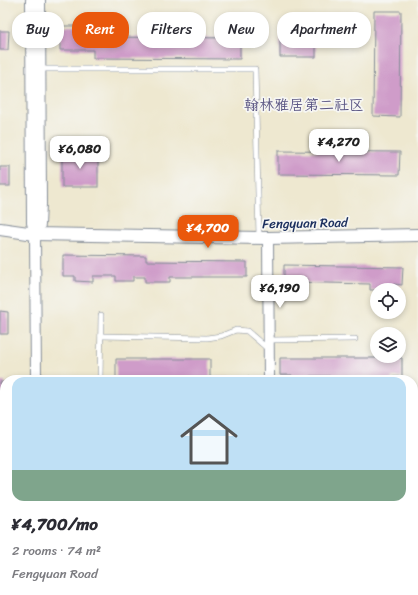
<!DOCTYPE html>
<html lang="en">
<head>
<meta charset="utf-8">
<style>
	:root { --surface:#fff; --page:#f2f2f3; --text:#2b2b33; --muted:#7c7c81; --accent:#ea580c }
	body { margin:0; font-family:Sriracha,"LXGW WenKai TC",sans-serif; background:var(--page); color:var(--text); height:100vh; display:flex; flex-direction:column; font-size:15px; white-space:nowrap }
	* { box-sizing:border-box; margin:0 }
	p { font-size:13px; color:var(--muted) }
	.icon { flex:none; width:22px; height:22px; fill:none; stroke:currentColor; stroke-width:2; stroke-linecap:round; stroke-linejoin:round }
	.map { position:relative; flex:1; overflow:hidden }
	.drawer { position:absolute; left:0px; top:375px; width:418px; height:220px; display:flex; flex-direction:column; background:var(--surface); border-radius:16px 16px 0 0; box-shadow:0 2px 6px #0003 }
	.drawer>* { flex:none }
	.top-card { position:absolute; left:12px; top:12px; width:394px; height:36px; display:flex; gap:8px }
	.controls { position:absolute; left:370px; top:283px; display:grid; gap:8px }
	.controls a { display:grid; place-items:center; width:36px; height:36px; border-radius:50%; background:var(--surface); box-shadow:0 2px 6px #0003; font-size:20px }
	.price { position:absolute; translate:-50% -34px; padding:0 9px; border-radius:8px; background:#fff; color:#222; font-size:13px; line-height:26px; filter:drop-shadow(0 1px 2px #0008) }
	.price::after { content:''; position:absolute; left:50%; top:24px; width:12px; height:9px; margin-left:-6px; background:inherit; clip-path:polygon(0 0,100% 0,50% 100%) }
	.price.on { background:var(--accent); color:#fff }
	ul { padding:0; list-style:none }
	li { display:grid; align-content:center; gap:8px; height:212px; padding:0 12px }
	li span { display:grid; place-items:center; height:124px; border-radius:12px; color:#555 }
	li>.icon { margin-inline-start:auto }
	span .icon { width:72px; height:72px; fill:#fffc; stroke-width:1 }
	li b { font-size:17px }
	.tag { padding:0 14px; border-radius:16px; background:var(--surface); box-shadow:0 2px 6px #0003; font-size:14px; line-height:36px }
	.tag.on { background:var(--accent); color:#fff }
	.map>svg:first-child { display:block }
	.building { fill:#cf9cc9 }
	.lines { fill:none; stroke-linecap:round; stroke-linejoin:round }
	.service-casing { stroke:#848c97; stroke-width:6 }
	.minor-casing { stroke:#848c97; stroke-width:12 }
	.tertiary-casing { stroke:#848c97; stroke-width:14 }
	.service { stroke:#fff; stroke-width:5 }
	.minor { stroke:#fff; stroke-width:10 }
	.tertiary { stroke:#fff; stroke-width:12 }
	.labels { text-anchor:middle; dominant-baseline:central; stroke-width:3.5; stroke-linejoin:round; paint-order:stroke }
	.street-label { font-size:13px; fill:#1b2f5e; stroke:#f6f6f2 }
	.quarter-label { font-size:15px; fill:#5a5583; stroke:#f6f6f2 }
</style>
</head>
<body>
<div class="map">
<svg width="418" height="595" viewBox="0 0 418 595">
	<rect width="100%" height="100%" fill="#f6f6f2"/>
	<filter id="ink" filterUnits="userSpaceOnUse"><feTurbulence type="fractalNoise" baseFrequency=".025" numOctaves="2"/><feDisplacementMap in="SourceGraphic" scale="8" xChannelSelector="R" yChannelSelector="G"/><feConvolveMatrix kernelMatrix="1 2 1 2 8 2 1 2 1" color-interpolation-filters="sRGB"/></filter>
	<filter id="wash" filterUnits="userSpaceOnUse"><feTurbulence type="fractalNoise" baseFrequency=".012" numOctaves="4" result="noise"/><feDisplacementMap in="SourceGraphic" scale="16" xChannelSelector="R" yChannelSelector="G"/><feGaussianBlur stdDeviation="0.9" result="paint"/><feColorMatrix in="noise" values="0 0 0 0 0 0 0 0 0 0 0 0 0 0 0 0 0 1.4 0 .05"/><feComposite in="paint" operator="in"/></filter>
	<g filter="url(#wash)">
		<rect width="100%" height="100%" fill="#eee8d0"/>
		<g id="blocks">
			<g class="building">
				<polygon points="374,11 401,11 400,117 373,116"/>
				<polygon points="316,23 316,57 280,57 280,24"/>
				<polygon points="60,26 95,26 95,37 240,38 240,59 93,58 93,50 60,50"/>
				<polygon points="0,31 9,31 8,50 0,50"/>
				<polygon points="278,151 400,152 399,175 278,174"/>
				<rect x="62" y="154" width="36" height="33"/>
				<rect x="0" y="167" width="10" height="19"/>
				<polygon points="63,255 146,256 146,261 247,262 247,277 170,277 170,282 145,282 145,277 133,277 133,281 116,281 116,276 93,276 93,282 75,281 75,276 63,276"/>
				<polygon points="284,265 403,267 402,285 394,284 394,290 370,290 370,284 284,282"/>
				<polygon points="0,311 8,312 8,334 0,334"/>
				<polygon points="280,358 402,358 402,377 392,377 392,380 368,380 369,377 348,377 348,380 330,380 330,376 310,376 310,380 292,380 292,375 280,375"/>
				<polygon points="116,359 210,359 210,377 249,377 249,380 116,380"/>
				<rect x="0" y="382" width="5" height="22"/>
				<rect x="0" y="449" width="5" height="22"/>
				<polygon points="0,515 5,516 5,538 0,538"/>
				<polygon points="0,586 5,586 5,590 14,590 13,595 0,595"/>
				<rect x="63" y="590" width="185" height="5"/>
				<rect x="284" y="590" width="80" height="5"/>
			</g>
		</g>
	</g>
	<g filter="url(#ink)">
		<use href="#blocks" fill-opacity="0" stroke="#848c97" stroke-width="1"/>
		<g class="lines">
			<defs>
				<g id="service">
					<polyline points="40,69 255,69 259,237"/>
					<polyline points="101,336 207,338 221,336 236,330 247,331 268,349"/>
					<polyline points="269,340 355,339"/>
					<polyline points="100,380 101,315"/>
					<polyline points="0,437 5,437"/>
					<polyline points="0,506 3,506"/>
					<polyline points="0,575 3,575"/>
				</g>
				<g id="minor">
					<polyline points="31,0 32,223 35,234 40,225 41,204 40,0"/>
					<polyline points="35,234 36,380"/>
					<polyline points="268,238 269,380"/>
					<polyline points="38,590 38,595"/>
					<polyline points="268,595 268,590"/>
				</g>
				<polyline id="tertiary" points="0,229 35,234 268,238 418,235"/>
			</defs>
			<use href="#service" class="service-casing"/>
			<use href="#minor" class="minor-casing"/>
			<use href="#tertiary" class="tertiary-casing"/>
			<use href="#service" class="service"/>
			<use href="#minor" class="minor"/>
			<use href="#tertiary" class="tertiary"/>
		</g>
	</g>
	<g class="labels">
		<g class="street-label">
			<text transform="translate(305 223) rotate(-1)">Fengyuan Road</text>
		</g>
		<g class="quarter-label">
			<text x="304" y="105">翰林雅居第二社区</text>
		</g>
	</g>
</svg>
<div class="controls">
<a><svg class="icon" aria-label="locate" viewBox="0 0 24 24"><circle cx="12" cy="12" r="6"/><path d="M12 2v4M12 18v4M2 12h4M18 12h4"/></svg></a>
<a><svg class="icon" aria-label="layers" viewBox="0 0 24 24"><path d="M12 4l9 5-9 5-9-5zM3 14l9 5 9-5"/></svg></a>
</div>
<b class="price" style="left:339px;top:163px">¥4,270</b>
<b class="price" style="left:80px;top:170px">¥6,080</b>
<b class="price on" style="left:208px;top:249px">¥4,700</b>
<b class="price" style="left:280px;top:309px">¥6,190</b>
<div class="top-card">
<a class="tag">Buy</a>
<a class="tag on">Rent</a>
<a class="tag">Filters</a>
<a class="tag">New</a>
<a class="tag">Apartment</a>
</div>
<section class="drawer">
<ul>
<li><span style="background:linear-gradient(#bfe0f5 75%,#7fa58c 0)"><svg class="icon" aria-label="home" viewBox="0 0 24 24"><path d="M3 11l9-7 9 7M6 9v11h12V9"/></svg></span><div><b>¥4,700/mo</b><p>2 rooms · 74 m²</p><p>Fengyuan Road</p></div></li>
</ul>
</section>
</div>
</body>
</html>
